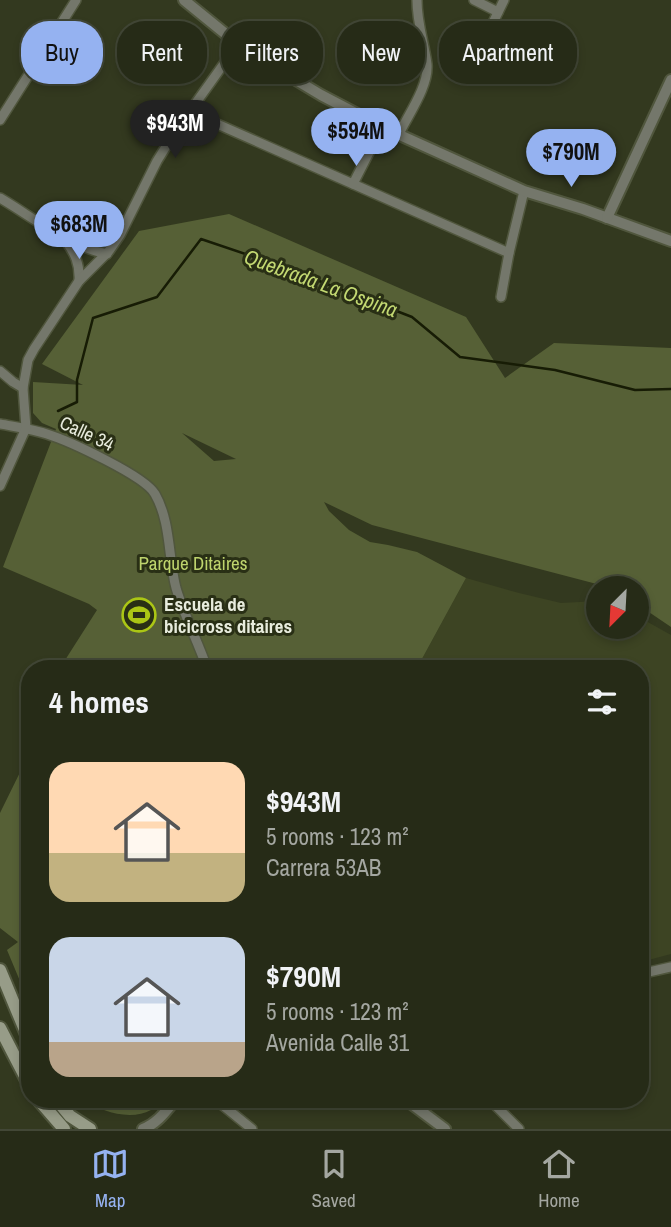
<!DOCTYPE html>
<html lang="en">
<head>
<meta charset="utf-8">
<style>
	:root { --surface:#262b17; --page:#2e3320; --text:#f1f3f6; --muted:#a4a7a1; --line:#424736; --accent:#95b2f1 }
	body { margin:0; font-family:"Archivo Narrow",sans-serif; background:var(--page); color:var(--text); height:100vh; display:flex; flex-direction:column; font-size:26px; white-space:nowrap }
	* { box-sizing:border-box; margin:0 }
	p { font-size:23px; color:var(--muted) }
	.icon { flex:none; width:38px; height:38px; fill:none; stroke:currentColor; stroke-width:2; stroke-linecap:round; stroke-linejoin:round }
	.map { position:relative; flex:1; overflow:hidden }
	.side { position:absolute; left:21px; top:660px; width:628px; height:448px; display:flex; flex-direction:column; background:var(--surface); border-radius:28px; box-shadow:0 4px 10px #0003,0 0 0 2px var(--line) }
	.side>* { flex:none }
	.banner { position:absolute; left:21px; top:21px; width:630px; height:63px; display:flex; gap:14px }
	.needle { width:46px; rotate:204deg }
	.fabs { position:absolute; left:586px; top:576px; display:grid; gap:14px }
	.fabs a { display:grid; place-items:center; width:63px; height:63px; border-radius:50%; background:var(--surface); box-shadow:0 4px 10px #0003,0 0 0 2px var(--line); font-size:35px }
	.price { position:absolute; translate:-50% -60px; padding:0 16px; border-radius:24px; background:var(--accent); color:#111; font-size:23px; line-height:46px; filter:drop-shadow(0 2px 4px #0008) }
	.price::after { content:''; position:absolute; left:50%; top:42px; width:21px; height:16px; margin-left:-10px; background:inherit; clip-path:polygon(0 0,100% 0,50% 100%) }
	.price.selected { background:#222; color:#fff }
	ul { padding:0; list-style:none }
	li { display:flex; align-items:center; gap:21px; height:175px; padding:0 28px }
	li span { display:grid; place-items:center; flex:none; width:196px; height:140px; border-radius:21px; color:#555 }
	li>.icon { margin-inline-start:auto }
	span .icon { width:84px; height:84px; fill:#fffc; stroke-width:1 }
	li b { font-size:30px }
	h2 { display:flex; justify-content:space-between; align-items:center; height:84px; padding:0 28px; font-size:30px }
	.tag { padding:0 24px; border-radius:28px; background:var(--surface); box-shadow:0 4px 10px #0003,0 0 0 2px var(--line); font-size:24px; line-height:63px }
	.tag.selected { background:var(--accent); color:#111 }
	.menu { display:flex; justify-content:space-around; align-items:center; height:98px; border-top:2px solid var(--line); background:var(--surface); font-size:19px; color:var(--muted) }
	.menu a { display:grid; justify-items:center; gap:4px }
	.menu .selected { color:var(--accent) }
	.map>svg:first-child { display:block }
	.built { fill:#3d4423 }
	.green { fill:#566036; fill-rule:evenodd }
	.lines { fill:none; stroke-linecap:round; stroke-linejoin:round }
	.stream { stroke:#171c05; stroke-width:2.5 }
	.minor-casing { stroke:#50563d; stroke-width:12 }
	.tertiary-casing { stroke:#50563d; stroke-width:14 }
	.secondary-casing { stroke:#50563d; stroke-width:16 }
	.minor { stroke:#74776b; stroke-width:9 }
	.tertiary { stroke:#74776b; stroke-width:10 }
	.secondary { stroke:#979c88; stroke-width:12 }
	.labels { text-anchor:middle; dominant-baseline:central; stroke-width:6; stroke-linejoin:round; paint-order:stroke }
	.street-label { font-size:19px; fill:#e8ecdd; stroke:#292f15 }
	.park-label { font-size:19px; fill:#bed46d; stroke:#292f15 }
	.poi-label { font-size:19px; font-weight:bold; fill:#e8ecdd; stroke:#292f15; text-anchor:start }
	.water-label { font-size:21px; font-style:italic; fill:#c3d972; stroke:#292f15 }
</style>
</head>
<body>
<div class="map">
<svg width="671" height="1129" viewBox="0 0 671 1129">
	<rect width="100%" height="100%" fill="#33391f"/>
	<polygon class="built" points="466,578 519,593 561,603 598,601 598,626 637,626 637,616 671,635 671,954 641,962 640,668 417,668"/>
	<g class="green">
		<path d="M229,214l237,103 39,61 49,-35 117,5v279l-34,-23v-16h-25l-240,-63 -48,-23 5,9 20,19 21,12 18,3 29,7 49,26 -49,90h-357l37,-58 -8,-6 -86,-37 53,-138 -14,-6 -9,-10v-31l50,3 -41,-21 97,-133zM182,433l54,26 -22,2z"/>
		<polygon points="30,752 30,1005 7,950 18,942 0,928 0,813"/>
		<path d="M84,1099h80c-4,3 -8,8 -13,11 -20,11 -51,2 -67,-11z"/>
	</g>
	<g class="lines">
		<polyline class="stream" points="58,411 77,402 77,380 93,318 157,297 201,239 278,265 412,317 460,357 555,370 635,390 671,389"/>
		<defs>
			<g id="minor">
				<polyline points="474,0 498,12"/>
				<polyline points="471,68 504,0"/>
				<polyline points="190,112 509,253"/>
				<polyline points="0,120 76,0"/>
				<path d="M399,134c9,-19 30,-48 28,-70 -3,-22 -10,-40 -10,-64"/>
				<polyline points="353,184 382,127"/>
				<path d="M0,198c34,20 68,48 107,56"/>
				<path d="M65,240c10,13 15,24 14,41"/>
				<polyline points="501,297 509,253 524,191"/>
				<polyline points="0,371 13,382 23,388"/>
				<path d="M0,424c16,3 32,5 47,10 22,7 98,42 108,60 16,28 13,63 21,94 8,27 22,54 31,80"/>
				<polyline points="0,486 26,428 23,388 28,360 34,349 79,281 109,251 120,235 157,161 175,132 238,44"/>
				<polyline points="640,974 671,967"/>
				<polyline points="157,1099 168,1108"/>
				<polyline points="215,1099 252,1129"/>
				<polyline points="489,1099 519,1129"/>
			</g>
			<g id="tertiary">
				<polyline points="184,0 238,44 266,62 321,95 382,127 524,191 583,209 671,241"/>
				<polyline points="607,218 671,80"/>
				<polyline points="405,1099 445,1129"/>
				<path d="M143,1129c15,-6 23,-18 33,-30"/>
			</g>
			<g id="secondary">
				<polyline points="0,970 30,1042"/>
				<polyline points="0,1028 30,1086"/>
				<polyline points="38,1099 64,1129"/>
				<polyline points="56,1099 70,1116 90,1129"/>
			</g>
		</defs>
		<use href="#minor" class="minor-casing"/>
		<use href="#tertiary" class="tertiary-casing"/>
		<use href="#secondary" class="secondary-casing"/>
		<use href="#minor" class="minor"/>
		<use href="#tertiary" class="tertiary"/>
		<use href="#secondary" class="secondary"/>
	</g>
	<defs>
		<symbol id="stadium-ring" viewBox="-11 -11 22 22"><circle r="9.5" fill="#292f15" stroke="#abc615" stroke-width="1.5"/><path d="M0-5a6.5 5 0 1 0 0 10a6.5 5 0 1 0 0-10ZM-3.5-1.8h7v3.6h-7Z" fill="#abc615"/></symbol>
	</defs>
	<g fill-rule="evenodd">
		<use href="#stadium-ring" x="120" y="596" width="38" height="38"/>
	</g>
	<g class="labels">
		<g class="street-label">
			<text transform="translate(87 433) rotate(25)">Calle 34</text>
		</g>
		<g class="park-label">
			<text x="193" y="563">Parque Ditaires</text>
		</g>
		<g class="poi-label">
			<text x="164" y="604">Escuela de<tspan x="164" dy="22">bicicross ditaires</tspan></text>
		</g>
		<g class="water-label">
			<text transform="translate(321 283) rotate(20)">Quebrada La Ospina</text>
		</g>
	</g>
</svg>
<div class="fabs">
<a><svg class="needle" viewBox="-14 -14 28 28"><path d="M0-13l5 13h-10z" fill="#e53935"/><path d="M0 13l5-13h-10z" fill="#a4a7a1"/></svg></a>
</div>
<b class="price selected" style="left:175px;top:160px">$943M</b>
<b class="price" style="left:356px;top:168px">$594M</b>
<b class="price" style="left:571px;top:189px">$790M</b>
<b class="price" style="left:79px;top:261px">$683M</b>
<div class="banner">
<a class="tag selected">Buy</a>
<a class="tag">Rent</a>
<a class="tag">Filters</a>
<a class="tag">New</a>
<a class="tag">Apartment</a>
</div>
<section class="side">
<h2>4 homes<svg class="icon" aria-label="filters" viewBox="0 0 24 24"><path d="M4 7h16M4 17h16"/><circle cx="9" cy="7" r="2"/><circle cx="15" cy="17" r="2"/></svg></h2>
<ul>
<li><span style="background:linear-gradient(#ffd9b3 65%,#c2b280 0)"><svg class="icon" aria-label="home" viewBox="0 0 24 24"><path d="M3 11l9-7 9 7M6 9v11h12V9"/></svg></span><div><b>$943M</b><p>5 rooms · 123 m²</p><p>Carrera 53AB</p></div></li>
<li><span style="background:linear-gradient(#c9d6e8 75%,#b9a48a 0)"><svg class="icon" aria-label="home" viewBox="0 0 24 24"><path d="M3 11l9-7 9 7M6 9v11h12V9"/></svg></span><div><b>$790M</b><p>5 rooms · 123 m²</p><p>Avenida Calle 31</p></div></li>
</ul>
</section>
</div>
<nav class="menu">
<a class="selected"><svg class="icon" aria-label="map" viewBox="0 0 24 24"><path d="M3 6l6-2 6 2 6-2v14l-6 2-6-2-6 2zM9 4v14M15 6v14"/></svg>Map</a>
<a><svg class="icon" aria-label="saved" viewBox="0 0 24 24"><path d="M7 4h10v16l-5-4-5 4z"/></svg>Saved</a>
<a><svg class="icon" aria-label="home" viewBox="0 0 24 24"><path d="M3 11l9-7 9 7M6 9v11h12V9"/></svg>Home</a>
</nav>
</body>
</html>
